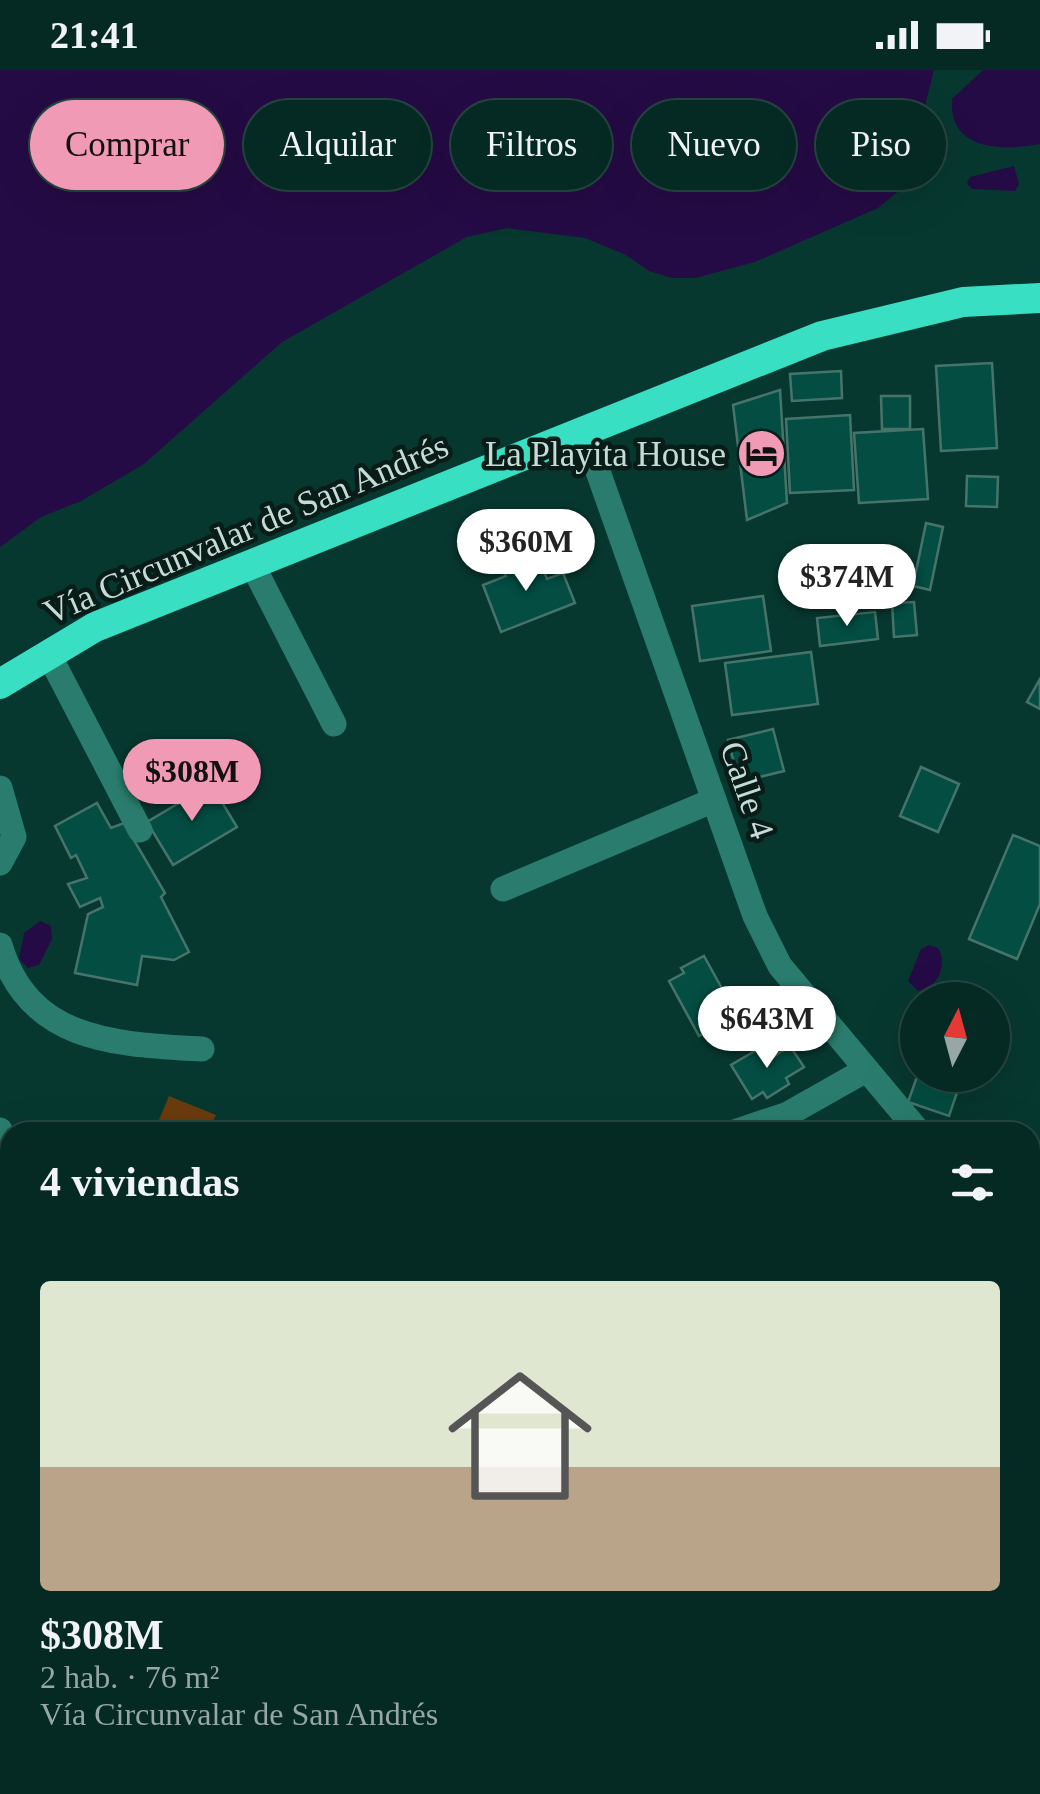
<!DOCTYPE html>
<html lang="es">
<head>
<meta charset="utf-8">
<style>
	:root { --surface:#052a24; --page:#133631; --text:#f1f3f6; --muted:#97a7a6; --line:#264641; --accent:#f09ab6 }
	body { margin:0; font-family:Georgia,serif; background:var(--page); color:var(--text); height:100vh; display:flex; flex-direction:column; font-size:38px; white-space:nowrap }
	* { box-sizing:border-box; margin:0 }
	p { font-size:32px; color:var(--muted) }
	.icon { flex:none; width:55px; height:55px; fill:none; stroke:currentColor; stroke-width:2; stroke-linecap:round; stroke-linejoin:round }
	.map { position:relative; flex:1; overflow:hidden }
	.panel { position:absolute; left:0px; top:1052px; width:1040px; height:672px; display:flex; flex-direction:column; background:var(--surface); border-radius:30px 30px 0 0; box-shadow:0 10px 40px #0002,0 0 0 2px var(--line) }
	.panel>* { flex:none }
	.guide { position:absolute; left:30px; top:30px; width:980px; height:90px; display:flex; gap:20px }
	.needle { width:65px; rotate:6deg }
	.fabs { position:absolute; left:900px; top:912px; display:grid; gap:20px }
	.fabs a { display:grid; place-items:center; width:110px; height:110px; border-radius:50%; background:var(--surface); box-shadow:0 10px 40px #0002,0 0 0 2px var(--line); font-size:50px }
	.price { position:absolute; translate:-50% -85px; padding:0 22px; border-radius:35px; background:#fff; color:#222; font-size:32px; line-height:65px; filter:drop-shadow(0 2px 5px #0008) }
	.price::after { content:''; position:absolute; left:50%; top:60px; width:30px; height:22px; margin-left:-15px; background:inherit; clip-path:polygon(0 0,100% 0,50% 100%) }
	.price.on { background:var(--accent); color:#111 }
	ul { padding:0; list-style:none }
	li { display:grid; align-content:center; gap:20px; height:530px; padding:0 40px }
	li+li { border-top:2px solid var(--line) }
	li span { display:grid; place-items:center; height:310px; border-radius:10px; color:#555 }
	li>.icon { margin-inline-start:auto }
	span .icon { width:180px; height:180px; fill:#fffc; stroke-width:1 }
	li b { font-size:42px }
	h2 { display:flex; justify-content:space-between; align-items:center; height:120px; padding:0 40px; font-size:42px }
	.tag { padding:0 35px; border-radius:45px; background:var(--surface); box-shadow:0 10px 40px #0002,0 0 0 2px var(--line); font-size:35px; line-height:90px }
	.tag.on { background:var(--accent); color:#111 }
	.status { display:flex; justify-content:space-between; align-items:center; height:70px; padding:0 50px; background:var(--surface); direction:ltr }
	.status svg { height:28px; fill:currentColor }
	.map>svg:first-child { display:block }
	.green { fill:#6a3b0d }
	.water { fill:#250b45 }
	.building { fill:#034d42; stroke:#47746a; stroke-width:2.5 }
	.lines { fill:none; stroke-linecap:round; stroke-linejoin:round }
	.minor { stroke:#2a7d6e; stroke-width:25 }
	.highway { stroke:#38dfc3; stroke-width:30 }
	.labels { text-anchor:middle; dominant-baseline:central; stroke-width:9; stroke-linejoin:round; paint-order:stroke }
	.poi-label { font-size:35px; fill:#c5dcd6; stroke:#091c18; text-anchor:end }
	.street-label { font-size:35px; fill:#c5dcd6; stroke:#091c18 }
</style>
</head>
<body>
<div class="status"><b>21:41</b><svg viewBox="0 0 49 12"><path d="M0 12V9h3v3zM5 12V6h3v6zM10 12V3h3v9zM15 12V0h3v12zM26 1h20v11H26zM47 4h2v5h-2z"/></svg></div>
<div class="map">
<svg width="1040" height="1724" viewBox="0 0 1040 1724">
	<rect width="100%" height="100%" fill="#073830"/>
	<polygon class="green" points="169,1026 216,1045 208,1062 154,1062"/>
	<g class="water">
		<polygon points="0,0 934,0 908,103 901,119 878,138 755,192 695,208 672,208 649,201 626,185 585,168 507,158 467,167 282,272 144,394 81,431 41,447 0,477"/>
		<path d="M983,0h57v74c-36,7 -92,7 -88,-45z"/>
		<polygon points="1014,96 1019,114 1015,121 972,119 967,113 970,107"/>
		<polygon points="40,851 51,856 52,869 39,895 28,898 19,889 24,863"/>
		<path d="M929,875l9,3c10,16 0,41 -20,43l-10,-10 13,-32z"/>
	</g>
	<g class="building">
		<polygon points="992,293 997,378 941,381 936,296"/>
		<polygon points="841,301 842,328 792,331 790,304"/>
		<polygon points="780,320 787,433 747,450 733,335"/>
		<polygon points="881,326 910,326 910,359 882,359"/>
		<polygon points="850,345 854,420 790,423 786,349"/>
		<polygon points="923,359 928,429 859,433 854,363"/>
		<polygon points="967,406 998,407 997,437 966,436"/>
		<polygon points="926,453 943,457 930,520 913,516"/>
		<polygon points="537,484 547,509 563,503 575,533 501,562 483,515 506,506 502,497"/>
		<polygon points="763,526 771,581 700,591 692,536"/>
		<polygon points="914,532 917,565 894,567 892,533"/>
		<polygon points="875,542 878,569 820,576 817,548"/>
		<polygon points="811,582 818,634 732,645 725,593"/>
		<polygon points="1040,609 1040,639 1027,632"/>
		<polygon points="773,659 784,701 739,712 728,670"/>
		<polygon points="921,697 959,714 938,762 900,746"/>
		<polygon points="211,714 237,757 173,795 147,752"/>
		<polygon points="97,733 111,758 124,753 165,823 161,827 189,882 174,890 142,886 137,915 75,903 88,844 103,837 100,828 80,837 68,814 87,808 76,785 71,788 55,756"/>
		<polygon points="1013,765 1040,776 1040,834 1017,889 969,869"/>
		<polygon points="704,886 740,951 715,964 712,959 699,966 669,911 684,903 681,898"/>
		<polygon points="765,975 773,987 790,976 804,997 786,1008 789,1014 767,1028 763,1022 752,1029 731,995"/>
		<polygon points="918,1004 963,1005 949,1046 908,1032"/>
		<polygon points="8,1166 10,1246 0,1250 0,1169"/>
		<polygon points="1030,1336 1040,1348 1040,1366 1030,1374"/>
		<polygon points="981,1715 992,1715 1010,1724 976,1724"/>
	</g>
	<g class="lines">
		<g class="minor">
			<polyline points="583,359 755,846 780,896 919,1062"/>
			<polyline points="252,494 334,654"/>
			<polyline points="48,583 140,760"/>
			<polyline points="0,718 14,767 0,793"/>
			<polyline points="503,819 714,730"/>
			<path d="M0,875c29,98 117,99 202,104"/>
			<polyline points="0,1060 10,1084"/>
			<polyline points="734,1062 788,1044 864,1001"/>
			<polyline points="1030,1172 1040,1181"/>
			<polyline points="1030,1292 1040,1280"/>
			<polyline points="0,1631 10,1644"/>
			<polyline points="64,1715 71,1724"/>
			<polyline points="835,1724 846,1715"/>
		</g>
		<polyline class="highway" points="0,614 95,557 822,266 963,232 1040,228"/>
	</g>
	<defs>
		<symbol id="hotel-disc" viewBox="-11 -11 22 22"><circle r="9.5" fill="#f09ab6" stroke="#091c18"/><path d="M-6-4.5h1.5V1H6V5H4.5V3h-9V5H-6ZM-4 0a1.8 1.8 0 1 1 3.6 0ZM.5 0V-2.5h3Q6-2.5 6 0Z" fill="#111"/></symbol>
	</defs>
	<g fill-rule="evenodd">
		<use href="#hotel-disc" x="734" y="356" width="55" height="55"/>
	</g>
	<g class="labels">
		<g class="poi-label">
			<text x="726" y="384">La Playita House</text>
		</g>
		<g class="street-label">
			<text transform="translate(246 459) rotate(-23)">Vía Circunvalar de San Andrés</text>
			<text transform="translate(747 720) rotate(71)">Calle 4</text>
		</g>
	</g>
</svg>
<div class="fabs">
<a><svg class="needle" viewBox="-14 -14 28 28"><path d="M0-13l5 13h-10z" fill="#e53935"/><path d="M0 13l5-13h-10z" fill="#97a7a6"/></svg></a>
</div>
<b class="price" style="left:526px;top:524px">$360M</b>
<b class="price" style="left:847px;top:559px">$374M</b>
<b class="price on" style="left:192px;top:754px">$308M</b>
<b class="price" style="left:767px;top:1001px">$643M</b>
<div class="guide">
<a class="tag on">Comprar</a>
<a class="tag">Alquilar</a>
<a class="tag">Filtros</a>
<a class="tag">Nuevo</a>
<a class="tag">Piso</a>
</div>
<section class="panel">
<h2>4 viviendas<svg class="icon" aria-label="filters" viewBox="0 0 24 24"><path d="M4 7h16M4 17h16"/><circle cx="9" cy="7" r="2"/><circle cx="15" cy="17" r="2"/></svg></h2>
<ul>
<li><span style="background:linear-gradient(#dfe7d0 60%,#b9a48a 0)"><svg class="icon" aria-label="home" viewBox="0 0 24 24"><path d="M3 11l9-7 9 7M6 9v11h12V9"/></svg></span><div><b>$308M</b><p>2 hab. · 76 m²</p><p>Vía Circunvalar de San Andrés</p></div></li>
</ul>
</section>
</div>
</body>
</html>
